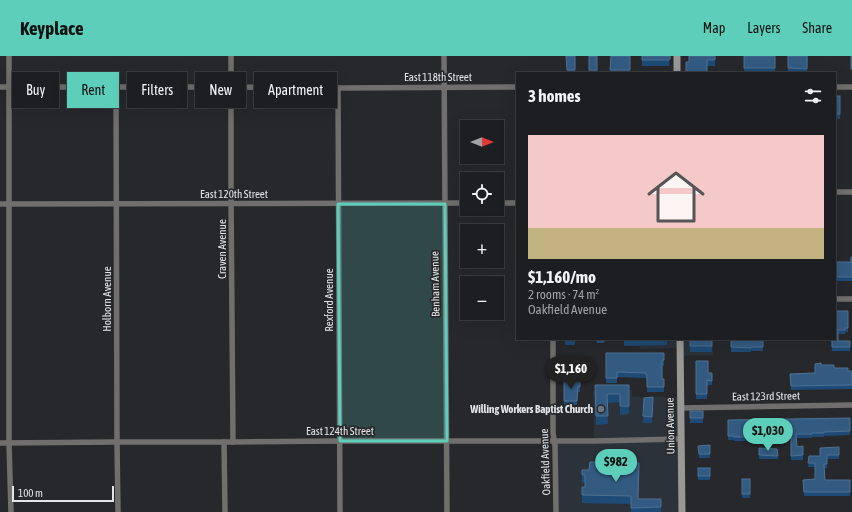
<!DOCTYPE html>
<html lang="en">
<head>
<meta charset="utf-8">
<style>
	:root { --surface:#1c1e21; --page:#25272a; --text:#f1f3f6; --muted:#a0a2a5; --line:#3a3c3f; --accent:#5cceba }
	body { margin:0; font-family:"Asap Condensed",sans-serif; background:var(--page); color:var(--text); height:100vh; display:flex; flex-direction:column; font-size:15px; white-space:nowrap }
	* { box-sizing:border-box; margin:0 }
	p { font-size:13px; color:var(--muted) }
	.icon { flex:none; width:22px; height:22px; fill:none; stroke:currentColor; stroke-width:2; stroke-linecap:round; stroke-linejoin:round }
	.map { position:relative; flex:1; overflow:hidden }
	.side { position:absolute; left:516px; top:16px; width:320px; height:268px; display:flex; flex-direction:column; background:var(--surface); border-radius:0px; box-shadow:0 4px 16px #0002,0 0 0 1px var(--line) }
	.side>* { flex:none }
	.hud { position:absolute; left:12px; top:16px; width:380px; height:36px; display:flex; gap:8px }
	.needle { width:26px; rotate:90deg }
	.fabs { position:absolute; left:460px; top:64px; display:grid; gap:8px }
	.fabs a { display:grid; place-items:center; width:44px; height:44px; border-radius:0px; background:var(--surface); box-shadow:0 4px 16px #0002,0 0 0 1px var(--line); font-size:20px }
	.scale { position:absolute; left:12px; bottom:10px; width:102px; box-sizing:border-box; padding-left:4px; border:2px solid #e3e5e7; border-top:0; font-size:11px; line-height:14px; white-space:nowrap; color:#e3e5e7; -webkit-text-stroke:3px #26282c; paint-order:stroke }
	.price { position:absolute; translate:-50% -34px; padding:0 9px; border-radius:14px; background:var(--accent); color:#111; font-size:13px; line-height:26px; filter:drop-shadow(0 1px 2px #0008) }
	.price::after { content:''; position:absolute; left:50%; top:24px; width:12px; height:9px; margin-left:-6px; background:inherit; clip-path:polygon(0 0,100% 0,50% 100%) }
	.price.active { background:#222; color:#fff }
	ul { padding:0; list-style:none }
	li { display:grid; align-content:center; gap:8px; height:212px; padding:0 12px }
	li+li { border-top:1px solid var(--line) }
	li span { display:grid; place-items:center; height:124px; border-radius:0px; color:#555 }
	li>.icon { margin-inline-start:auto }
	span .icon { width:72px; height:72px; fill:#fffc; stroke-width:1 }
	li b { font-size:17px }
	h2 { display:flex; justify-content:space-between; align-items:center; height:48px; padding:0 12px; font-size:17px }
	.chip { padding:0 14px; border-radius:0px; background:var(--surface); box-shadow:0 4px 16px #0002,0 0 0 1px var(--line); font-size:14px; line-height:36px }
	.chip.active { background:var(--accent); color:#111 }
	header { display:flex; align-items:center; gap:24px; box-sizing:border-box; height:56px; padding:0 20px; background:var(--accent); color:#111 }
	header strong { font-size:19px }
	nav { display:flex; gap:22px; margin-inline-start:auto; font-size:14px }
	.map>svg:first-child { display:block }
	.built { fill:#2b323a }
	.lines { fill:none; stroke-linecap:round; stroke-linejoin:round }
	.street { stroke:#716f6d; stroke-width:5.5 }
	.secondary { stroke:#9a9895; stroke-width:7 }
	.wall { fill:#1e4b76 }
	.shaded-wall { fill:#183653 }
	.building { fill:#335b82; stroke:#4f7192 }
	.marked { fill:#5cceba; fill-opacity:0.2; stroke:#5cceba; stroke-width:3; stroke-linejoin:round }
	.worship-dot { fill:#6b7280; stroke:#26282c; stroke-width:1.5 }
	.labels { text-anchor:middle; dominant-baseline:central; stroke-width:3.5; stroke-linejoin:round; paint-order:stroke }
	.street-label { font-size:11px; fill:#e3e5e7; stroke:#26282c }
	.poi-label { font-size:11px; font-weight:bold; fill:#e3e5e7; stroke:#26282c; text-anchor:end }
</style>
</head>
<body>
<header>
<strong>Keyplace</strong>
<nav><a>Map</a><a>Layers</a><a>Share</a></nav>
</header>
<div class="map">
<svg width="852" height="456" viewBox="0 0 852 456">
	<rect width="100%" height="100%" fill="#26282c"/>
	<g class="built">
		<polygon points="640,283 712,284 713,299 680,300 680,292 640,293"/>
		<polygon points="632,334 632,341 680,341 682,456 556,456 554,385 594,385 593,335"/>
	</g>
	<g class="lines">
		<g class="street">
			<polyline points="9,0 9,387 11,456"/>
			<polyline points="231,0 231,139 233,386"/>
			<polyline points="444,0 447,456"/>
			<polyline points="116,30 117,386 118,456"/>
			<polyline points="0,31 232,31 338,32 517,31"/>
			<polyline points="835,31 852,31"/>
			<polyline points="338,32 340,456"/>
			<polyline points="835,136 852,136"/>
			<polyline points="497,147 517,147"/>
			<polyline points="0,148 467,147"/>
			<polyline points="835,243 852,243"/>
			<polyline points="553,283 553,377 555,389 556,456"/>
			<polyline points="681,352 852,349"/>
			<polyline points="224,386 225,456"/>
			<polyline points="0,387 117,386 233,386 340,385 594,385 681,383"/>
		</g>
		<g class="secondary">
			<polyline points="677,0 677,17"/>
			<polyline points="680,283 682,456"/>
		</g>
	</g>
	<g class="wall">
		<polygon points="566,0 575,0 575,17 567,17"/>
		<rect x="589" y="0" width="8" height="17"/>
		<polygon points="611,0 630,0 630,17 610,17"/>
		<polygon points="642,0 670,0 670,9 669,10 642,10"/>
		<polygon points="715,0 715,10 707,10 707,17 686,17 689,6"/>
		<polygon points="744,0 775,0 775,17 744,16"/>
		<polygon points="788,0 808,0 807,17 788,16"/>
		<rect x="835" y="40" width="5" height="23"/>
		<polygon points="852,201 852,225 835,225 835,206 851,206"/>
		<polygon points="835,255 848,255 848,276 845,276 845,278 838,278 838,285 850,285 850,295 832,295 831,283"/>
		<rect x="565" y="283" width="10" height="6"/>
		<rect x="597" y="283" width="7" height="4"/>
		<polygon points="624,283 667,283 667,289 624,290"/>
		<rect x="690" y="283" width="22" height="13"/>
		<polygon points="731,283 763,283 763,295 751,295 751,296 731,296"/>
		<polygon points="606,297 664,297 664,310 662,310 662,323 664,323 664,336 647,336 647,324 646,324 646,322 617,321 617,327 606,327"/>
		<polygon points="696,305 708,317 712,317 712,329 707,329 707,343 696,343"/>
		<polygon points="821,309 848,315 852,315 852,333 791,334 790,318 815,317"/>
		<polygon points="564,324 580,324 580,336 578,336 577,349 564,349"/>
		<polygon points="595,329 629,329 629,358 620,359 620,346 607,347 608,368 596,369"/>
		<polygon points="653,341 652,367 643,367 644,342"/>
		<rect x="690" y="355" width="13" height="12"/>
		<polygon points="850,362 850,379 824,380 824,381 812,381 812,382 796,382 797,391 803,390 803,404 791,404 791,383 779,383 779,382 748,384 748,385 734,385 734,384 728,384 728,364"/>
		<polygon points="710,389 710,402 699,402 698,390"/>
		<polygon points="839,391 839,403 827,403 827,412 824,412 825,424 850,424 850,440 804,440 803,424 815,423 815,411 808,411 809,400 820,400"/>
		<polygon points="759,392 777,393 778,403 759,403"/>
		<rect x="698" y="412" width="12" height="12"/>
		<polygon points="582,414 639,443 661,443 661,456 631,456 631,448 582,447 582,431 585,431 585,427 582,427"/>
		<rect x="742" y="423" width="8" height="19"/>
	</g>
	<polygon class="shaded-wall" points="670,3 670,9 669,10 669,4"/>
	<g class="building">
		<polygon points="566,0 575,0 575,14 567,14"/>
		<rect x="589" y="0" width="8" height="14"/>
		<polygon points="611,0 630,0 630,14 610,14"/>
		<polygon points="642,0 670,0 670,3 669,4 642,4"/>
		<polygon points="689,0 715,0 715,4 707,4 707,15 706,15 706,17 686,17 686,6 689,6"/>
		<rect x="744" y="0" width="31" height="12"/>
		<polygon points="788,0 807,0 807,13 788,12"/>
		<rect x="851" y="0" width="1" height="13"/>
		<rect x="835" y="40" width="5" height="18"/>
		<polygon points="851,201 852,201 852,221 835,221 835,206 851,206"/>
		<polygon points="835,255 848,255 848,272 845,272 845,274 838,274 838,285 850,285 850,291 832,291 832,283 835,283"/>
		<rect x="565" y="283" width="10" height="1"/>
		<rect x="597" y="283" width="7" height="2"/>
		<polygon points="624,283 667,283 624,284"/>
		<rect x="690" y="283" width="22" height="7"/>
		<polygon points="731,283 763,283 763,291 751,291 751,292 731,291"/>
		<polygon points="606,297 664,297 664,304 662,304 662,323 664,323 664,331 647,331 647,319 646,319 646,317 617,316 617,322 606,322"/>
		<polygon points="696,305 708,305 708,317 712,317 712,325 707,324 707,338 696,338"/>
		<polygon points="821,307 821,309 834,309 834,312 848,312 848,315 852,315 852,329 791,330 790,318 815,317 815,308"/>
		<polygon points="564,324 580,324 580,331 578,331 577,345 564,345"/>
		<polygon points="595,329 629,329 629,350 620,350 620,338 607,338 608,360 596,360"/>
		<polygon points="653,341 652,361 643,360 644,342"/>
		<rect x="690" y="355" width="13" height="7"/>
		<polygon points="850,362 850,375 824,376 824,377 812,377 812,378 796,378 797,391 803,390 803,399 791,400 791,379 779,379 779,378 748,380 748,381 734,381 734,380 728,380 728,364"/>
		<polygon points="710,389 710,398 699,398 698,390"/>
		<polygon points="839,391 839,399 827,399 827,408 824,408 825,424 850,424 850,436 804,436 803,424 815,423 815,407 808,407 809,400 820,400 820,392"/>
		<polygon points="759,392 777,393 778,400 759,399"/>
		<polygon points="590,406 639,407 638,443 661,443 661,451 631,452 631,440 582,439 582,431 585,431 585,419 582,419 582,414 589,414"/>
		<rect x="698" y="412" width="12" height="8"/>
		<rect x="742" y="423" width="8" height="15"/>
	</g>
	<path class="marked" d="M338,148h107l2,237h-107z"/>
	<circle class="worship-dot" cx="601" cy="353" r="4"/>
	<g class="labels">
		<g class="street-label">
			<text x="438" y="21">East 118th Street</text>
			<text x="234" y="138">East 120th Street</text>
			<text transform="translate(222 193) rotate(-90)">Craven Avenue</text>
			<text transform="translate(435 228) rotate(-91)">Benham Avenue</text>
			<text transform="translate(107 243) rotate(-90)">Holborn Avenue</text>
			<text transform="translate(329 244) rotate(-90)">Rexford Avenue</text>
			<text transform="translate(766 340) rotate(-1)">East 123rd Street</text>
			<text transform="translate(670 370) rotate(-91)">Union Avenue</text>
			<text x="340" y="375">East 124th Street</text>
			<text transform="translate(545 406) rotate(-92)">Oakfield Avenue</text>
		</g>
		<g class="poi-label">
			<text x="593" y="353">Willing Workers Baptist Church</text>
		</g>
	</g>
</svg>
<div class="fabs">
<a><svg class="needle" viewBox="-14 -14 28 28"><path d="M0-13l5 13h-10z" fill="#e53935"/><path d="M0 13l5-13h-10z" fill="#a0a2a5"/></svg></a>
<a><svg class="icon" aria-label="locate" viewBox="0 0 24 24"><circle cx="12" cy="12" r="6"/><path d="M12 2v4M12 18v4M2 12h4M18 12h4"/></svg></a>
<a>+</a>
<a>−</a>
</div>
<div class="scale">100 m</div>
<b class="price active" style="left:571px;top:334px">$1,160</b>
<b class="price" style="left:768px;top:396px">$1,030</b>
<b class="price" style="left:616px;top:427px">$982</b>
<div class="hud">
<a class="chip">Buy</a>
<a class="chip active">Rent</a>
<a class="chip">Filters</a>
<a class="chip">New</a>
<a class="chip">Apartment</a>
</div>
<section class="side">
<h2>3 homes<svg class="icon" aria-label="filters" viewBox="0 0 24 24"><path d="M4 7h16M4 17h16"/><circle cx="9" cy="7" r="2"/><circle cx="15" cy="17" r="2"/></svg></h2>
<ul>
<li><span style="background:linear-gradient(#f6c9c9 75%,#c2b280 0)"><svg class="icon" aria-label="home" viewBox="0 0 24 24"><path d="M3 11l9-7 9 7M6 9v11h12V9"/></svg></span><div><b>$1,160/mo</b><p>2 rooms · 74 m²</p><p>Oakfield Avenue</p></div></li>
</ul>
</section>
</div>
</body>
</html>
